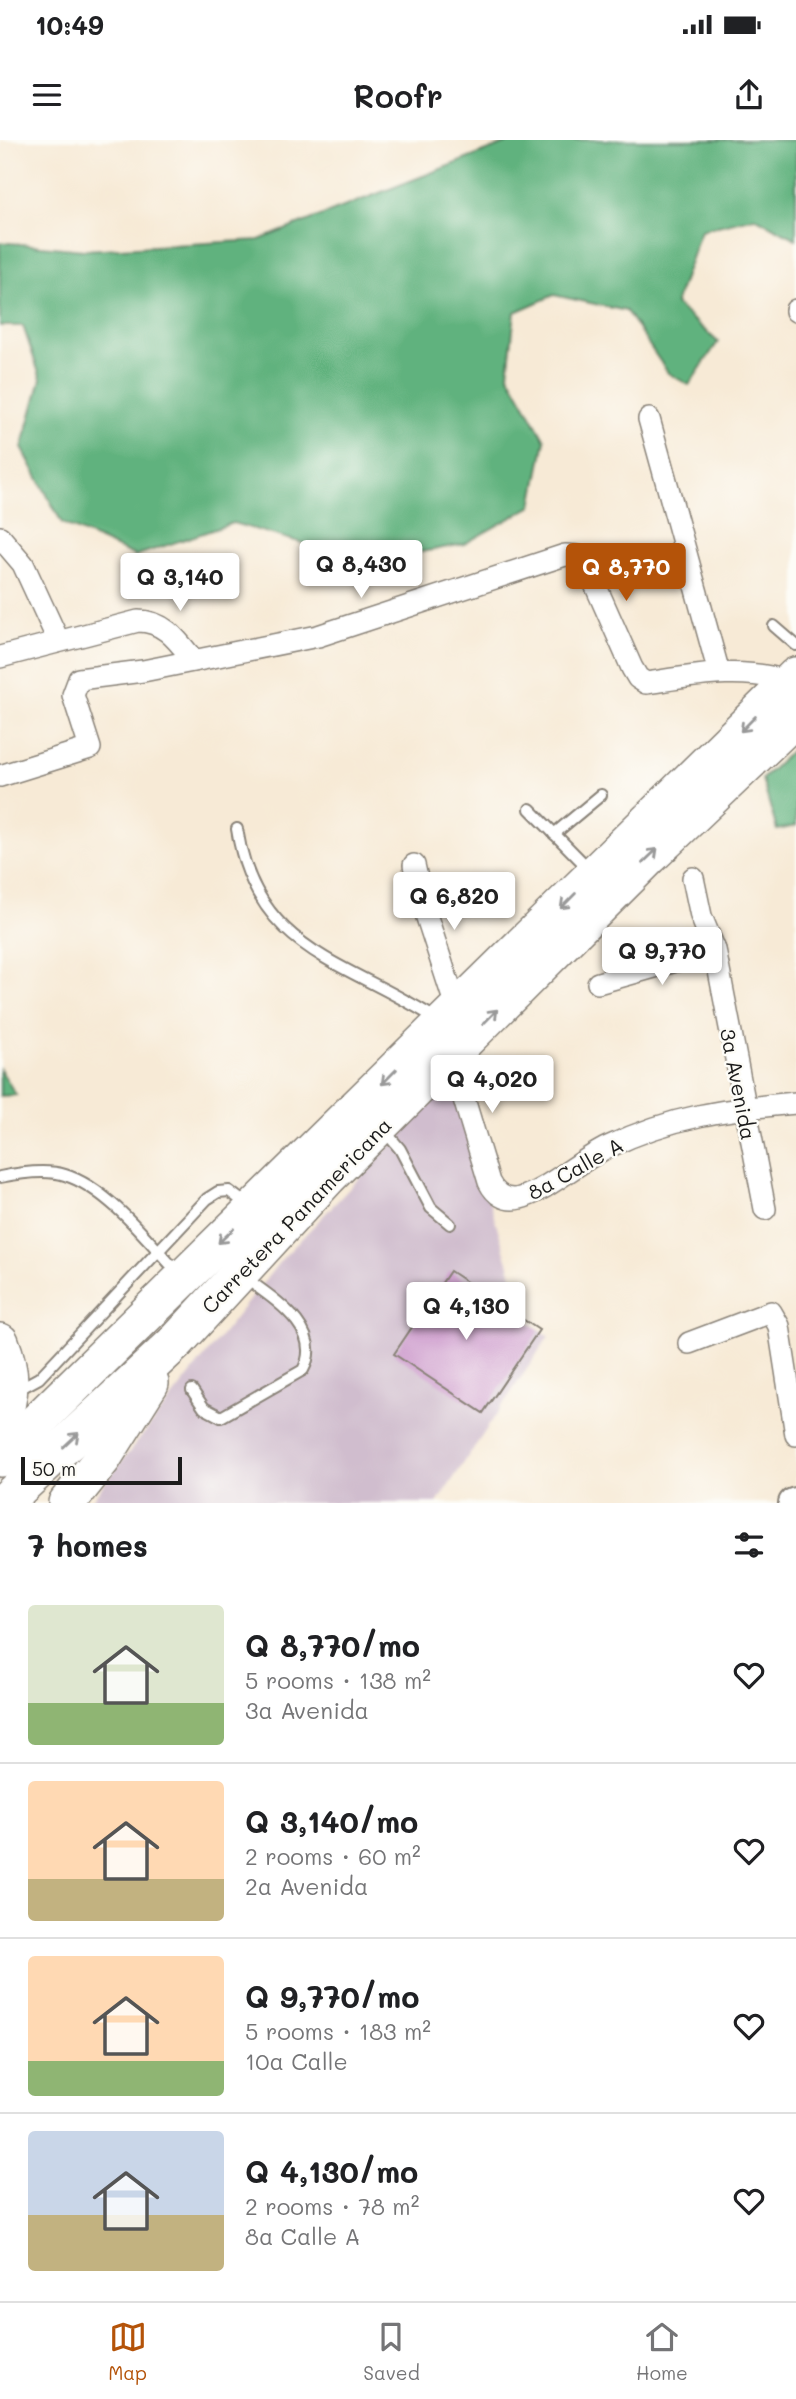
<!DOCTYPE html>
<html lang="en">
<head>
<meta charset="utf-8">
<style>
	:root { --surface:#fff; --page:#f6f6f6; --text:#202124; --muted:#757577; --line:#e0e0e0; --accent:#b45309 }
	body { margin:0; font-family:Mali,sans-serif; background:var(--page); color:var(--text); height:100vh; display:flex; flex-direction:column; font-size:26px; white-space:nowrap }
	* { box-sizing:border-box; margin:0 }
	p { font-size:23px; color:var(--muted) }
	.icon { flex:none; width:38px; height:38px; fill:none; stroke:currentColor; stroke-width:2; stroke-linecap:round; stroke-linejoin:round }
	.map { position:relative; height:1363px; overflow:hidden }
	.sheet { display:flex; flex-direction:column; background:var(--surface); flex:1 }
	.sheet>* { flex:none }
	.scale { position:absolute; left:21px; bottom:18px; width:161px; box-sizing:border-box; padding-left:7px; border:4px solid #1c1c1c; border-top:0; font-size:19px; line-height:24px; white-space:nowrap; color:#1c1c1c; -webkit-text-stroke:5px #fdfcf7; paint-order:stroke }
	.price { position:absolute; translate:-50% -60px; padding:0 16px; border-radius:7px; background:#fff; color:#222; font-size:23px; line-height:46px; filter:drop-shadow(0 2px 4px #0008) }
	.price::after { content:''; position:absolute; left:50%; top:42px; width:21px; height:16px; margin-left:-10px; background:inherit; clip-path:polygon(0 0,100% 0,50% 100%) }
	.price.current { background:var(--accent); color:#fff }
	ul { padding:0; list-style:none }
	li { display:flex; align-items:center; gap:21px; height:175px; padding:0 28px }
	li+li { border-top:2px solid var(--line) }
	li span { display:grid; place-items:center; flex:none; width:196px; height:140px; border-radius:7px; color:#555 }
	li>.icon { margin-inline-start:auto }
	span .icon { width:84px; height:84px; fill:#fffc; stroke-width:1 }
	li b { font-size:30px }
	h2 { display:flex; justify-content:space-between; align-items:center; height:84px; padding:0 28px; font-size:30px }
	.status { display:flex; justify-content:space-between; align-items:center; height:49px; padding:0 35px; background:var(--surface); direction:ltr }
	.status svg { height:19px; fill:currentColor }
	header { display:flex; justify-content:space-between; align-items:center; height:91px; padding:0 28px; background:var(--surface); font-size:32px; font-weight:600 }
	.tab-bar { display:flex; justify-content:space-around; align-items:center; height:98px; border-top:2px solid var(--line); background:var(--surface); font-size:19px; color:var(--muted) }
	.tab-bar a { display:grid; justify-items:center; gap:4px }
	.tab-bar .current { color:var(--accent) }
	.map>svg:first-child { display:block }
	.industrial { fill:#d0bdce }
	.forest { fill:#60b27e; stroke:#3e674d; stroke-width:2 }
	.building { fill:#ca94ca }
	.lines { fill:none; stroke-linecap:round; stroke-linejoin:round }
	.lane-casing { stroke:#8a8379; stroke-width:14 }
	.street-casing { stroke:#8a8379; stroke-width:24 }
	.secondary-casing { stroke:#8a8379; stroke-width:32 }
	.highway-casing { stroke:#8a8379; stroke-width:40 }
	.lane { stroke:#fff; stroke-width:10 }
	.street { stroke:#fff; stroke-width:21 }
	.secondary { stroke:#fff; stroke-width:28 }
	.highway { stroke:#fff; stroke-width:37 }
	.oneway { stroke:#999 }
	.labels { text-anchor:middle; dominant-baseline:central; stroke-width:5; stroke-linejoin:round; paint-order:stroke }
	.street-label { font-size:21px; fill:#1c1c1c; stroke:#fdfcf7 }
</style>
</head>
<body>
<div class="status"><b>10:49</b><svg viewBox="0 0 49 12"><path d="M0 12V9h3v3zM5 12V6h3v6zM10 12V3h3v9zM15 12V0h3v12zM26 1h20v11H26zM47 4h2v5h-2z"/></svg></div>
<header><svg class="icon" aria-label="menu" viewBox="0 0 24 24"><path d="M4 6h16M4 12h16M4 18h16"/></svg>Roofr<svg class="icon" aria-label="share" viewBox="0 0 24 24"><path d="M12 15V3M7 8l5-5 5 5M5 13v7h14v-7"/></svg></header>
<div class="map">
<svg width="796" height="1363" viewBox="0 0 796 1363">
	<rect width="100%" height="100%" fill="#fdfcf7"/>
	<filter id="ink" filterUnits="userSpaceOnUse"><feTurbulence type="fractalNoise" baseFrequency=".0143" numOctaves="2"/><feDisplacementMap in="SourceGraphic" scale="14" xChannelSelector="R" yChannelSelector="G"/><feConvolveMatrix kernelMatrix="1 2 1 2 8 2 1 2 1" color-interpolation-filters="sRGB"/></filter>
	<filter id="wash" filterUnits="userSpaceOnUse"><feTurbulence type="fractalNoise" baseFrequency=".00686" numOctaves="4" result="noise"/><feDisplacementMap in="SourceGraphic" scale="28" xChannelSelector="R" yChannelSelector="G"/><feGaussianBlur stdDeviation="1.57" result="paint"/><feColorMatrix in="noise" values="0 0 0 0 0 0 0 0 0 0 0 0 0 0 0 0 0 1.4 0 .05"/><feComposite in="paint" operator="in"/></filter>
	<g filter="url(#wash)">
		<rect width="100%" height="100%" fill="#f7ead6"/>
		<polygon class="industrial" points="452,941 526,1180 549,1196 437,1363 89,1363 281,1120"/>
		<g class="forest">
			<polygon points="515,0 796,0 796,99 755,77 701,90 675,164 718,202 689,245 668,233 626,171 554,155 515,172 508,234 545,300 532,366 464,404 368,422 233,383 135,416 62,383 22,308 41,239 23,186 0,186 0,102 84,110 259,100"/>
			<polygon points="796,606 796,686 777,690 762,639"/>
			<polygon points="0,929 16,955 0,956"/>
		</g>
		<g id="blocks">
			<polygon class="building" points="450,1131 539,1190 483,1273 394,1214"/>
		</g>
	</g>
	<g filter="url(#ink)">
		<use href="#blocks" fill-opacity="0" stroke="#8a8379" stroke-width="2"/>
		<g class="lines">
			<defs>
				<g id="lane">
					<polyline points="774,486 796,505"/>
					<polyline points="530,669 590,730"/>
					<path d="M237,689c19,124 111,132 201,191"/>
					<polyline points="554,694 601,655"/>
					<polyline points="384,990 400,1009 431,1068 450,1084"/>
					<path d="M0,1037c20,-4 46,-8 65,-2 43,13 85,68 115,100"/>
					<polyline points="17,1250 39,1238 207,1059 218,1052 229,1051 249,1066"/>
					<path d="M192,1250l12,18 17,9 82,-47c22,-41 -31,-72 -59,-93"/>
				</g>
				<g id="street">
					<polyline points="796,170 796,171"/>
					<polyline points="649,279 719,533"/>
					<polyline points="0,397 23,424 58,500"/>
					<path d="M0,517l138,-36c27,0 40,20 56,40"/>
					<path d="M0,636l90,-28 -17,-53 6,-16 64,-8 175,-35 247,-81 13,1 8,8 46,104 6,10 8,5c48,-7 97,-17 143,-1"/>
					<polyline points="414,725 424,768 457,870"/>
					<polyline points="693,738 701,776 715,810 765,1069"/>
					<polyline points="598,843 715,810"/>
					<path d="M451,916l38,126c6,12 16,20 31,16 25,-6 62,-39 88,-51 64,-31 119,-38 188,-44"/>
					<polyline points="689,1203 771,1172 779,1186 796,1295"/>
				</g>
				<polyline id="secondary" points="793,1363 796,1362"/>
				<g id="highway">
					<path d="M0,1202c11,28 13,52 0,80"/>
					<polyline points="0,1318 796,536"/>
					<polyline points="3,1363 177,1201 328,1037 650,716 796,577"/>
					<polyline points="67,1363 102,1319 150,1243"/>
				</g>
			</defs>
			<use href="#lane" class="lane-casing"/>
			<use href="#street" class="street-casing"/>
			<use href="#secondary" class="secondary-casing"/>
			<use href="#highway" class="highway-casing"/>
			<use href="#lane" class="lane"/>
			<use href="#street" class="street"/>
			<use href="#secondary" class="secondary"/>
			<use href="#highway" class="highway"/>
		</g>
		<defs><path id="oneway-shaft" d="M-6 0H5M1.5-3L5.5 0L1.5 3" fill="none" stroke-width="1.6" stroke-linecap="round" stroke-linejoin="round" transform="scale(1.75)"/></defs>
		<g class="oneway">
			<use href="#oneway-shaft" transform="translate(748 584) rotate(135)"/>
			<use href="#oneway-shaft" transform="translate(650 716) rotate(-44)"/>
			<use href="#oneway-shaft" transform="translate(568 761) rotate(135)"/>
			<use href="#oneway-shaft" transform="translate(490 877) rotate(-45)"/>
			<use href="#oneway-shaft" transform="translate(389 937) rotate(135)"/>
			<use href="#oneway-shaft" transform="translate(226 1096) rotate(137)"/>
			<use href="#oneway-shaft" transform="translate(71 1300) rotate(-43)"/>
		</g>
	</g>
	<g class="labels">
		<g class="street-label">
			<text transform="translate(739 944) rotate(79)">3a Avenida</text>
			<text transform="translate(575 1028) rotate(-29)">8a Calle A</text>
			<text transform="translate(296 1075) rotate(-46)">Carretera Panamericana</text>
		</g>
	</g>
</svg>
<div class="scale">50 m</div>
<b class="price" style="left:361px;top:460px">Q 8,430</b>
<b class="price current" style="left:626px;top:463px">Q 8,770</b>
<b class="price" style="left:180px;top:473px">Q 3,140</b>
<b class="price" style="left:454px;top:792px">Q 6,820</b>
<b class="price" style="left:662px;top:847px">Q 9,770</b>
<b class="price" style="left:492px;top:975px">Q 4,020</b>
<b class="price" style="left:466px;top:1202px">Q 4,130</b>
</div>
<section class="sheet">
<h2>7 homes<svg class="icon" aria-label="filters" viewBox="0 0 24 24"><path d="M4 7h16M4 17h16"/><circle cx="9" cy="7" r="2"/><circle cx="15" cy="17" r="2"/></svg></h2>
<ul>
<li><span style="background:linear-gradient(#dfe7d0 70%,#8fb573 0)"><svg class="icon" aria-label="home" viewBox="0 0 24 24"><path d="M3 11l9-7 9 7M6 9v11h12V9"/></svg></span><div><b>Q 8,770/mo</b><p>5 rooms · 138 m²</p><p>3a Avenida</p></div><svg class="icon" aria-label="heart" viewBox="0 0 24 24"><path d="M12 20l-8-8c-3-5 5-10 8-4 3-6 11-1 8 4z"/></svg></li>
<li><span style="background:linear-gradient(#ffd9b3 70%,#c2b280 0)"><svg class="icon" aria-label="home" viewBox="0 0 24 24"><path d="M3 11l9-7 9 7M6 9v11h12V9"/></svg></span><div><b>Q 3,140/mo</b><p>2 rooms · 60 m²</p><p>2a Avenida</p></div><svg class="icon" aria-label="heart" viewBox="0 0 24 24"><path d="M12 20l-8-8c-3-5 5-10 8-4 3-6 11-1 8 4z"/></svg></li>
<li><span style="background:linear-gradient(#ffd9b3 75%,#8fb573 0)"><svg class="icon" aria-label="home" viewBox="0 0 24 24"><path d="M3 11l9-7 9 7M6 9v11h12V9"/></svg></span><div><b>Q 9,770/mo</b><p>5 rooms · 183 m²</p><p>10a Calle</p></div><svg class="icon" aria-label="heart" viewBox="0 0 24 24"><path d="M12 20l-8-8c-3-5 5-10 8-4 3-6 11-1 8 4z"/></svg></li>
<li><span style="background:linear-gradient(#c9d6e8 60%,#c2b280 0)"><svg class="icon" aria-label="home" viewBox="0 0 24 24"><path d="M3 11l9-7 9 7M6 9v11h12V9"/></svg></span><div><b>Q 4,130/mo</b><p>2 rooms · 78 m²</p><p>8a Calle A</p></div><svg class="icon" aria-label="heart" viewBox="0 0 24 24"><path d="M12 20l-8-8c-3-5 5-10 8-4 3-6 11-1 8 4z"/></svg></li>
</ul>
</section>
<nav class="tab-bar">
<a class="current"><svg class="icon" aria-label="map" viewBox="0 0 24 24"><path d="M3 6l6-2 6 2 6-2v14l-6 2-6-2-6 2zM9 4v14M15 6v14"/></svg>Map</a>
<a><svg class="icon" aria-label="saved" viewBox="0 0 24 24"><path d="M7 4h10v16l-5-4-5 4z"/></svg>Saved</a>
<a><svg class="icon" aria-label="home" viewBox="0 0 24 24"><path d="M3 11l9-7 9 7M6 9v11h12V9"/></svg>Home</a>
</nav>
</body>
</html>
